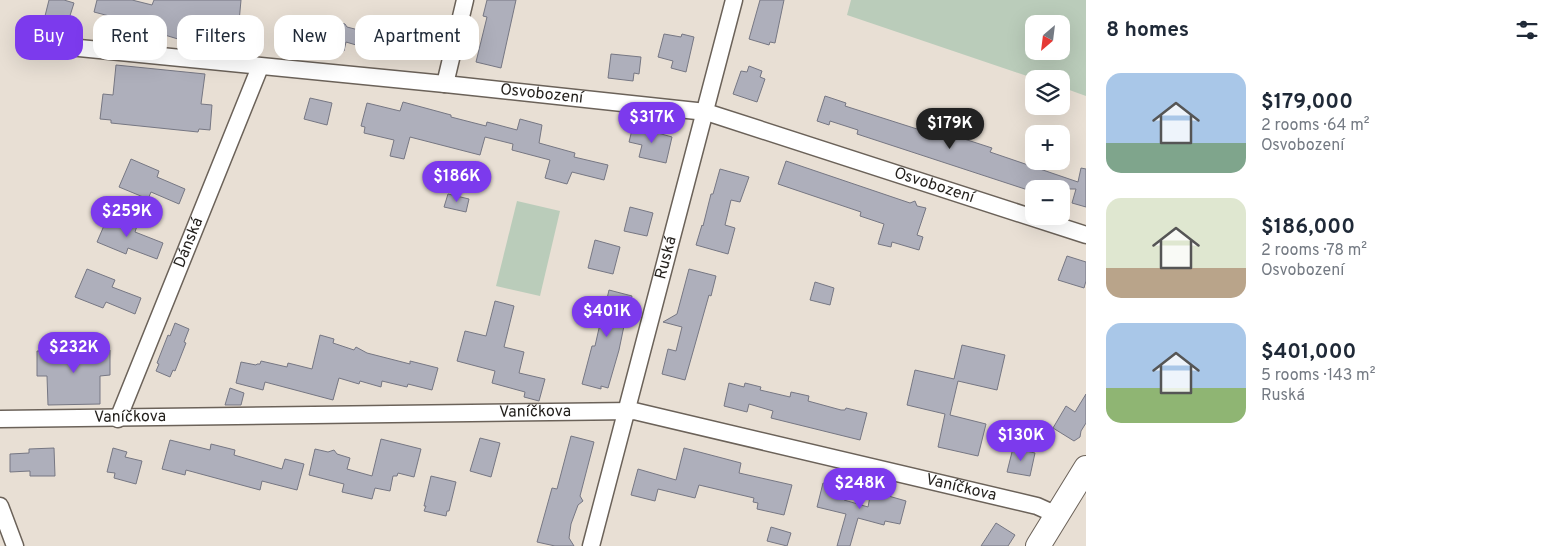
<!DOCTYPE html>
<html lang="en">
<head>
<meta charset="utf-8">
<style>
	:root { --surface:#fff; --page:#f6f6f7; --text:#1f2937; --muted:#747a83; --accent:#7c3aed }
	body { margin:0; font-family:Overpass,sans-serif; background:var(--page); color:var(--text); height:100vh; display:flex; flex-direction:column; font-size:19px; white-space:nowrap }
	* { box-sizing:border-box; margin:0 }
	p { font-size:16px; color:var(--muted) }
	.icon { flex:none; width:28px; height:28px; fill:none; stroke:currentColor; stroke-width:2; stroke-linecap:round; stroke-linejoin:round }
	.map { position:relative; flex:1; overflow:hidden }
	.side { display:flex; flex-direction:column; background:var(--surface); width:475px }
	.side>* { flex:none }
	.guide { position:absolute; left:15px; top:15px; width:475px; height:45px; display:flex; gap:10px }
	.needle { width:32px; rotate:208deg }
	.fabs { position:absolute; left:1025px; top:15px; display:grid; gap:10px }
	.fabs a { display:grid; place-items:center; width:45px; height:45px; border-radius:10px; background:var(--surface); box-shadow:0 5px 20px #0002; font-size:25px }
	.price { position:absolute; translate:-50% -42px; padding:0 11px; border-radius:18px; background:var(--accent); color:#fff; font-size:16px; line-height:32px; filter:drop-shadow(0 1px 2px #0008) }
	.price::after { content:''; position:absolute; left:50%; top:30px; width:15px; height:11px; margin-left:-8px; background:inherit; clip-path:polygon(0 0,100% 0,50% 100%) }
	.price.active { background:#222; color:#fff }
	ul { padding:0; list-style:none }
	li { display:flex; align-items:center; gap:15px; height:125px; padding:0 20px }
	li span { display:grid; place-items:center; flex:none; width:140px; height:100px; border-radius:15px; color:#555 }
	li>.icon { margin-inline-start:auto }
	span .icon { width:60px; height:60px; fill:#fffc; stroke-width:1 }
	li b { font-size:21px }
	h2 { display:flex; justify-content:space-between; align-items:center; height:60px; padding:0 20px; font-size:21px }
	.chip { padding:0 18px; border-radius:15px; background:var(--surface); box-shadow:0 5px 20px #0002; font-size:18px; line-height:45px }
	.chip.active { background:var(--accent); color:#fff }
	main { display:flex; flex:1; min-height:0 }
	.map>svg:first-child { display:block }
	.green { fill:#baccba; fill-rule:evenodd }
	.building { fill:#aeafbb; stroke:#767783 }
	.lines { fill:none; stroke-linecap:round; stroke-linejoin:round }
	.street-casing { stroke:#6b6259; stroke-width:19 }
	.secondary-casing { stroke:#6b6259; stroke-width:26 }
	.street { stroke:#fff; stroke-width:16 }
	.secondary { stroke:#fff; stroke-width:24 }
	.labels { text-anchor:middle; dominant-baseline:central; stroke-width:5; stroke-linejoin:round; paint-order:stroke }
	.street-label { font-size:16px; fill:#221f1b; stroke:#e8dfd4 }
</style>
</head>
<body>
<main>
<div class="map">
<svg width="1086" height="546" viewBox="0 0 1086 546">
	<rect width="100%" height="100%" fill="#e8dfd4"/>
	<g class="green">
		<path d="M851,0h235v96l-25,-9v-8h-25l-189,-64zM1034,24h27v27h-27z"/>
		<polygon points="517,201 560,211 540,296 496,286"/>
	</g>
	<g class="building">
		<polygon points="49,0 64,0 74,3 68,22 45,16"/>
		<polygon points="97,0 132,0 152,5 154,0 241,0 239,22 221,20 220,30 182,26 178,39 128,24 127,28 111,24 113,17 94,12"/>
		<polygon points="487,0 516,0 501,68 476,62 487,17 483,16"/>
		<polygon points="760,0 784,0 775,43 770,42 769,45 749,39"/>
		<polygon points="311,18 329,22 332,20 345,24 347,27 370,33 372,28 399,34 407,48 402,51 400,58 346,42 344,51 320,45 305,40"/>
		<polygon points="664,34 681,37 682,34 694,37 686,72 671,68 673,61 658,57"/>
		<polygon points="611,54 641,57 639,74 634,73 633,81 608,78"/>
		<polygon points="116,65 205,74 201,104 212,105 210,130 199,129 198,132 111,123 111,120 100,119 103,94 113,95"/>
		<polygon points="749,66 762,71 760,77 765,79 757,102 733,94 741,71 747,72"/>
		<polygon points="825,96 846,103 845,106 917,129 918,124 992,148 990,152 1078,182 1081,168 1086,169 1086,207 1072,203 1076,189 1034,189 1034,192 857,134 858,130 830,121 829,125 817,121"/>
		<polygon points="310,98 332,103 327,125 304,119"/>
		<polygon points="403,102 451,115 451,117 486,126 487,122 517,130 520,119 542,125 539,143 575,153 574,157 608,165 604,180 572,172 567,184 545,178 550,160 512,150 513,144 485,137 480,155 410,137 404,159 390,156 394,140 364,133 365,127 361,126 367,103 400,111"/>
		<polygon points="633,126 672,137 666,163 639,157 642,145 629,142"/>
		<polygon points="131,159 159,171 157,177 185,189 179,204 151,192 148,199 119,187"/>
		<polygon points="786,161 910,203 915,201 917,206 926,208 917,235 923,237 919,250 892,242 891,247 878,244 884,224 860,216 861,212 778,184"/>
		<polygon points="720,169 749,177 740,202 731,200 725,225 735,228 728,254 696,245 702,225 703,226 711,194 713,194"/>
		<polygon points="448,194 469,199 466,212 444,207"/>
		<polygon points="630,207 653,213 647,236 624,231"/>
		<polygon points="109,214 137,226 135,232 163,243 157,259 128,248 126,254 97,242"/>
		<polygon points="595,240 620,247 613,274 588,268"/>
		<polygon points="1067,256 1086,262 1086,281 1084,288 1058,280"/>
		<polygon points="87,269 115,280 112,287 141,298 135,314 106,302 103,308 75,297"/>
		<polygon points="689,269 716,276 711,296 709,295 685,380 662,374 668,349 676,351 682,327 663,322 677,314"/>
		<polygon points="815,282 834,288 830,305 810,300"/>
		<polygon points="609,290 632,296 627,314 635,318 633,323 625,321 619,350 608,388 601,386 601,389 582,384 592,346 595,346 602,315 584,310 587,298 606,303"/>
		<polygon points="495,301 514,306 504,347 524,352 519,373 545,379 539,401 524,397 525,392 492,383 495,371 457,361 465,331 486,336"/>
		<polygon points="175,323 189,329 184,342 186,343 175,371 173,370 170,377 156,371 159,364 157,363 168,335 170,336"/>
		<polygon points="320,335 334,339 333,343 354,350 356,347 367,353 410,364 410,361 438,368 432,390 408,384 407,387 382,381 381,387 360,381 359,384 339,378 333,400 265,382 263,390 236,383 241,362 256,365 257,364 260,364 261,361 287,367 288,363 312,369"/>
		<polygon points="962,345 1005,355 997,390 958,381 950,415 986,424 978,456 938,447 945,414 907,405 915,370 954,379"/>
		<polygon points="84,347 99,347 99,350 110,350 110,375 100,376 100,404 48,405 47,376 37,376 37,351 47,351 47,348"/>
		<polygon points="729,383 744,387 745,383 761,387 760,390 790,397 791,392 809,396 808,401 841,410 845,410 846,408 867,413 860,440 771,418 773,411 749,404 747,412 724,406"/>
		<polygon points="230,388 244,393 241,405 225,405"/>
		<polygon points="1086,394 1086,423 1081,431 1080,437 1074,441 1053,428 1066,406 1075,412"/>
		<polygon points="571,436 594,442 580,496 583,501 578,505 571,524 569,538 574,546 555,546 537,542 552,488 557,489"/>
		<polygon points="480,438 500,443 491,477 470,471"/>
		<polygon points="381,439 421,449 414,477 398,473 397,476 393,476 390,491 375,488 372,499 342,492 344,484 309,475 315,449 328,452 334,450 337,454 350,458 347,469 372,476"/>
		<polygon points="170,440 210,450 211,444 235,450 234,455 282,469 285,459 304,464 297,490 262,481 260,490 186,470 185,475 162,469"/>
		<polygon points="54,448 55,476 30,476 30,471 10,472 10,454 29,453 29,449"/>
		<polygon points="113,448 127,452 125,457 142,461 136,484 114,478 115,473 107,472"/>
		<polygon points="684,448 741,463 739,473 792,485 784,515 757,509 758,503 753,502 754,498 699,485 695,498 658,489 655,501 631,495 638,469 676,480"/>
		<polygon points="1013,448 1035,453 1030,476 1007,472"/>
		<polygon points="431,476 456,482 449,511 447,511 446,516 424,511 426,506 424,506"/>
		<polygon points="823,483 835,486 839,484 844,485 846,490 844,500 868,507 871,491 906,501 900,524 885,521 884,525 858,518 850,546 837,546 846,514 817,507"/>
		<polygon points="996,523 1015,535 1008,546 981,546"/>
		<polygon points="771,527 791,533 787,546 767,541"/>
	</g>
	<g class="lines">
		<defs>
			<g id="street">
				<path id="s1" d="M69,47l376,37 261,28 380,123"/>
				<polyline points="445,84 465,0"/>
				<path id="s2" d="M0,419l634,-8 403,95 20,9"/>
				<path id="s3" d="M118,419l142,-352"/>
				<polyline points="0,506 15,546"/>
				<path id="s4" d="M591,546l143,-546"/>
			</g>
			<polyline id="secondary" points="1038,546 1086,468"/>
		</defs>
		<use href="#street" class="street-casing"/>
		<use href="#secondary" class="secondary-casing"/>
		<use href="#street" class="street"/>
		<use href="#secondary" class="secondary"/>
	</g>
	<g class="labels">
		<g class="street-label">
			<text stroke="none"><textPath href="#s1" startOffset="475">Osvobození</textPath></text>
			<text stroke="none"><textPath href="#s1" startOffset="880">Osvobození</textPath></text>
			<text stroke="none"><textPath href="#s3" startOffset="190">Dánská</textPath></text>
			<text stroke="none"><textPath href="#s4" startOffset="298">Ruská</textPath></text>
			<text stroke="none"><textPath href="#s2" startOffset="535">Vaníčkova</textPath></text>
			<text stroke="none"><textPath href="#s2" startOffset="130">Vaníčkova</textPath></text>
			<text stroke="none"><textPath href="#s2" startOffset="970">Vaníčkova</textPath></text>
		</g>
	</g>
</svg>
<div class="fabs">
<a><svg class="needle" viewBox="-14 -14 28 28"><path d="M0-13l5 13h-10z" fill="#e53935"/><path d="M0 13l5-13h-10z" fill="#747a83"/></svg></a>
<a><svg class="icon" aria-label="layers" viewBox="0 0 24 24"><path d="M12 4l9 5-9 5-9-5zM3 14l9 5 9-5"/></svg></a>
<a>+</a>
<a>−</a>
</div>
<b class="price" style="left:652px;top:144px">$317K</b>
<b class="price active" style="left:950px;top:150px">$179K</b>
<b class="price" style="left:457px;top:203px">$186K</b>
<b class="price" style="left:127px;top:238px">$259K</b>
<b class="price" style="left:607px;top:338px">$401K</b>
<b class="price" style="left:74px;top:374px">$232K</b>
<b class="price" style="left:1021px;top:462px">$130K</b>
<b class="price" style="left:860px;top:510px">$248K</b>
<div class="guide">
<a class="chip active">Buy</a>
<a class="chip">Rent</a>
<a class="chip">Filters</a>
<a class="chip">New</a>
<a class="chip">Apartment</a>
</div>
</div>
<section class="side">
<h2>8 homes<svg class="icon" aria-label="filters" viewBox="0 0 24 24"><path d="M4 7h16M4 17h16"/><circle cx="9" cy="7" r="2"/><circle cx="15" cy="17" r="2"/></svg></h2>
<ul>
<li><span style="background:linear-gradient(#a9c7e8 70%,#7fa58c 0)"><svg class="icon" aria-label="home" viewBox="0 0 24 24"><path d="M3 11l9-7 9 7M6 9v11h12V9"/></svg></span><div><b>$179,000</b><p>2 rooms · 64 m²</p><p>Osvobození</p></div></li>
<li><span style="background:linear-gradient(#dfe7d0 70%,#b9a48a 0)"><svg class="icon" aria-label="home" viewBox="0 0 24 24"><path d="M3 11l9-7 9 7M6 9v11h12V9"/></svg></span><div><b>$186,000</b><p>2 rooms · 78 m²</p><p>Osvobození</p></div></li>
<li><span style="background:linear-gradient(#a9c7e8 65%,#8fb573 0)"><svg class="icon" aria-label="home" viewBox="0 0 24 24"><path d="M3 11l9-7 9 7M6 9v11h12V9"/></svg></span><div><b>$401,000</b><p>5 rooms · 143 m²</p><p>Ruská</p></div></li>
</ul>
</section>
</main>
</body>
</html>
